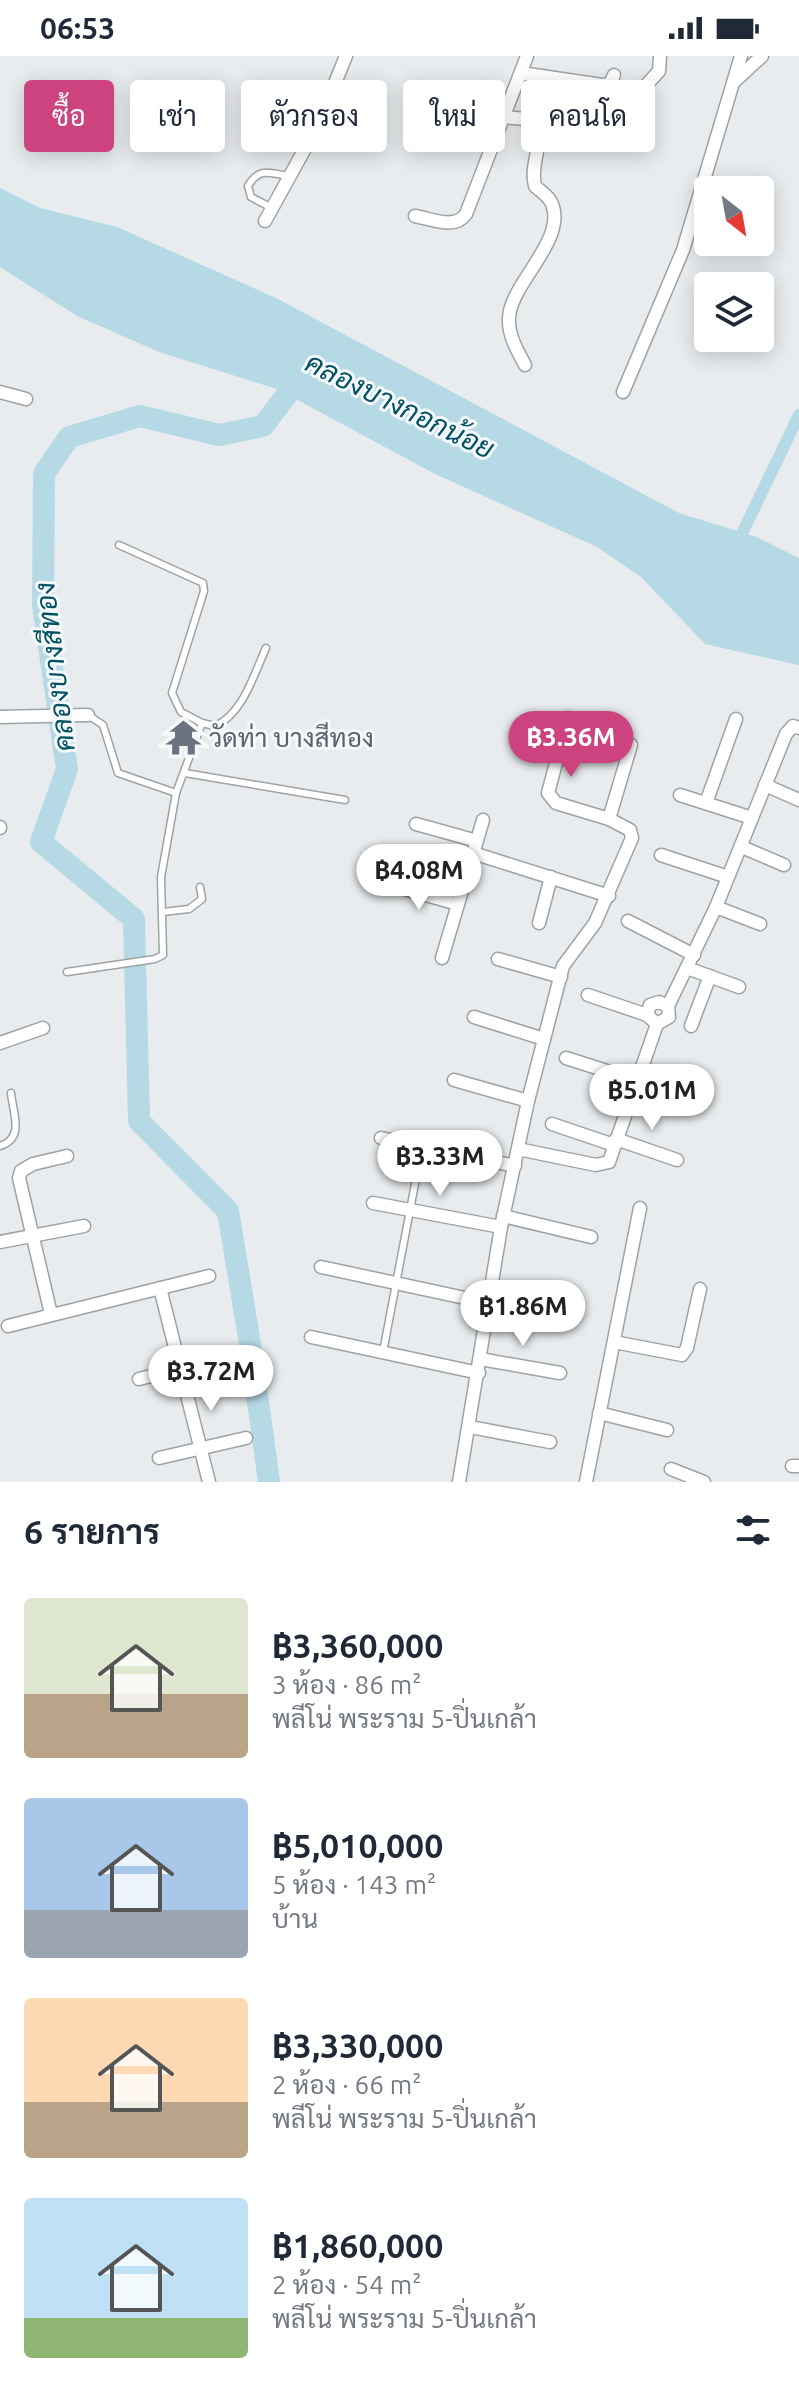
<!DOCTYPE html>
<html lang="th">
<head>
<meta charset="utf-8">
<style>
	:root { --surface:#fff; --page:#f2f2f3; --text:#1f2937; --muted:#747a83; --accent:#cc437f }
	body { margin:0; font-family:Ubuntu,Sarabun,sans-serif; background:var(--page); color:var(--text); height:100vh; display:flex; flex-direction:column; font-size:30px; white-space:nowrap }
	* { box-sizing:border-box; margin:0 }
	p { font-size:26px; color:var(--muted) }
	.icon { flex:none; width:44px; height:44px; fill:none; stroke:currentColor; stroke-width:2; stroke-linecap:round; stroke-linejoin:round }
	.map { position:relative; height:1426px; overflow:hidden }
	.drawer { display:flex; flex-direction:column; background:var(--surface); flex:1 }
	.drawer>* { flex:none }
	.hud { position:absolute; left:24px; top:24px; width:752px; height:72px; display:flex; gap:16px }
	.needle { width:52px; rotate:149deg }
	.tools { position:absolute; left:694px; top:120px; display:grid; gap:16px }
	.tools a { display:grid; place-items:center; width:80px; height:80px; border-radius:8px; background:var(--surface); box-shadow:0 4px 20px #0003; font-size:40px }
	.price { position:absolute; translate:-50% -68px; padding:0 18px; border-radius:28px; background:#fff; color:#222; font-size:26px; line-height:52px; filter:drop-shadow(0 2px 4px #0008) }
	.price::after { content:''; position:absolute; left:50%; top:48px; width:24px; height:18px; margin-left:-12px; background:inherit; clip-path:polygon(0 0,100% 0,50% 100%) }
	.price.active { background:var(--accent); color:#fff }
	ul { padding:0; list-style:none }
	li { display:flex; align-items:center; gap:24px; height:200px; padding:0 24px }
	li span { display:grid; place-items:center; flex:none; width:224px; height:160px; border-radius:8px; color:#555 }
	li>.icon { margin-inline-start:auto }
	span .icon { width:96px; height:96px; fill:#fffc; stroke-width:1 }
	li b { font-size:34px }
	h2 { display:flex; justify-content:space-between; align-items:center; height:96px; padding:0 24px; font-size:34px }
	.tag { padding:0 28px; border-radius:8px; background:var(--surface); box-shadow:0 4px 20px #0003; font-size:28px; line-height:72px }
	.tag.active { background:var(--accent); color:#fff }
	.status { display:flex; justify-content:space-between; align-items:center; height:56px; padding:0 40px; background:var(--surface); direction:ltr }
	.status svg { height:22px; fill:currentColor }
	.map>svg:first-child { display:block }
	.water { fill:#b5d9e5 }
	.lines { fill:none; stroke-linecap:round; stroke-linejoin:round }
	.canal { stroke:#b5d9e5; stroke-width:12 }
	.river { stroke:#b5d9e5; stroke-width:22 }
	.service-casing { stroke:#9fa2a4; stroke-width:9 }
	.minor-casing { stroke:#9fa2a4; stroke-width:15 }
	.service { stroke:#fff; stroke-width:6 }
	.minor { stroke:#fff; stroke-width:12 }
	.labels { text-anchor:middle; dominant-baseline:central; stroke-width:6; stroke-linejoin:round; paint-order:stroke }
	.worship-label { font-size:26px; fill:#5b616d; stroke:#f6f9fb; text-anchor:start }
	.water-label { font-size:28px; font-style:italic; fill:#025162; stroke:#f6f9fb }
</style>
</head>
<body>
<div class="status"><b>06:53</b><svg viewBox="0 0 49 12"><path d="M0 12V9h3v3zM5 12V6h3v6zM10 12V3h3v9zM15 12V0h3v12zM26 1h20v11H26zM47 4h2v5h-2z"/></svg></div>
<div class="map">
<svg width="799" height="1426" viewBox="0 0 799 1426">
	<rect width="100%" height="100%" fill="#e9ecee"/>
	<polygon class="water" points="0,132 40,152 117,171 276,242 679,457 757,481 799,502 799,609 705,588 641,521 597,491 435,418 277,333 159,296 77,260 0,211"/>
	<g class="lines">
		<polyline class="canal" points="736,490 799,359"/>
		<polyline class="river" points="269,1426 251,1294 228,1155 139,1065 134,863 41,786 67,713 43,550 44,418 69,381 140,360 219,379 263,370 304,316"/>
		<defs>
			<g id="service">
				<path d="M272,152l-21,-11 -3,-11c11,-19 22,-13 40,-10"/>
				<polyline points="119,489 203,527 204,535 172,637 181,656 202,667"/>
				<path d="M88,659l15,10 15,48 58,20 26,-70 13,3c28,-12 39,-52 51,-78"/>
				<polyline points="185,717 345,744"/>
				<polyline points="163,856 189,853 202,843 200,831"/>
				<polyline points="67,916 155,903 163,899 161,821 176,737"/>
				<path d="M0,1090c25,-8 13,-32 11,-53"/>
				<polyline points="383,1296 422,1091"/>
			</g>
			<g id="minor">
				<polyline points="521,17 602,29 610,28 614,19"/>
				<polyline points="735,25 762,0"/>
				<polyline points="641,35 659,15 660,0"/>
				<polyline points="262,44 274,47 296,41 326,51"/>
				<polyline points="504,61 566,67"/>
				<path d="M415,160c17,3 40,14 51,-2l61,-158"/>
				<polyline points="265,165 318,69 346,0"/>
				<path d="M525,309c-8,-15 -17,-30 -16,-47 1,-34 58,-78 43,-114 -3,-8 -11,-12 -17,-18 -6,-25 11,-37 -3,-65"/>
				<polyline points="0,336 26,343"/>
				<polyline points="623,336 683,194 741,0"/>
				<polyline points="0,661 88,659"/>
				<polyline points="568,662 548,737 556,747 609,763"/>
				<polyline points="765,729 799,744"/>
				<polyline points="680,739 752,762"/>
				<polyline points="706,747 736,663"/>
				<polyline points="416,768 477,785"/>
				<polyline points="0,771 0,772"/>
				<polyline points="742,791 784,809"/>
				<polyline points="473,797 609,840"/>
				<polyline points="661,799 728,821"/>
				<polyline points="390,829 458,848"/>
				<polyline points="716,851 760,868"/>
				<polyline points="628,865 694,899"/>
				<polyline points="539,867 551,821"/>
				<polyline points="442,902 483,764"/>
				<polyline points="498,903 561,921"/>
				<polyline points="687,912 739,931"/>
				<polyline points="588,939 647,959"/>
				<polyline points="668,950 716,851 786,678 793,670 799,672"/>
				<polyline points="474,961 544,983"/>
				<polyline points="691,970 710,920"/>
				<polyline points="0,987 43,972"/>
				<polyline points="566,1002 638,1025"/>
				<polyline points="642,1012 703,1034"/>
				<polyline points="454,1024 528,1045"/>
				<polyline points="552,1068 614,1089"/>
				<polyline points="381,1082 515,1110"/>
				<polyline points="616,1083 677,1104"/>
				<polyline points="518,1093 596,1109 609,1106 657,968 669,961 668,950 659,946 650,949 647,959 657,968"/>
				<polyline points="373,1147 501,1171"/>
				<polyline points="503,1160 591,1181"/>
				<polyline points="0,1186 84,1170"/>
				<polyline points="321,1211 488,1247"/>
				<polyline points="492,1231 576,1248"/>
				<polyline points="160,1232 209,1426"/>
				<polyline points="51,1258 19,1122 21,1115 33,1108 67,1100"/>
				<polyline points="8,1270 209,1220"/>
				<polyline points="311,1281 479,1317"/>
				<polyline points="614,1286 682,1299 687,1292 700,1233"/>
				<polyline points="480,1303 560,1317"/>
				<polyline points="139,1323 226,1301"/>
				<polyline points="599,1357 667,1374"/>
				<polyline points="470,1371 550,1386"/>
				<polyline points="159,1402 246,1382"/>
				<polyline points="792,1410 799,1410"/>
				<polyline points="671,1413 704,1426"/>
				<polyline points="459,1426 501,1171 528,1045 563,910 595,867 632,782 630,774 609,763 631,689"/>
				<polyline points="586,1426 640,1152"/>
			</g>
		</defs>
		<use href="#service" class="service-casing"/>
		<use href="#minor" class="minor-casing"/>
		<use href="#service" class="service"/>
		<use href="#minor" class="minor"/>
	</g>
	<defs>
		<symbol id="temple-bare" viewBox="-9 -9 18 18"><path d="M0-6L5-2H3V0L6.5 2.5H4V6H1.5V3h-3V6H-4V2.5H-6.5L-3 0V-2H-5Z" fill="#6b7280" stroke="#f6f9fb" stroke-width="2.5" paint-order="stroke"/></symbol>
	</defs>
	<g fill-rule="evenodd">
		<use href="#temple-bare" x="158" y="656" width="51" height="51"/>
	</g>
	<g class="labels">
		<g class="worship-label">
			<text x="209" y="681">วัดท่า บางสีทอง</text>
		</g>
		<g class="water-label">
			<text transform="translate(400 349) rotate(26)">คลองบางกอกน้อย</text>
			<text transform="translate(54 611) rotate(-97)">คลองบางสีทอง</text>
		</g>
	</g>
</svg>
<div class="tools">
<a><svg class="needle" viewBox="-14 -14 28 28"><path d="M0-13l5 13h-10z" fill="#e53935"/><path d="M0 13l5-13h-10z" fill="#747a83"/></svg></a>
<a><svg class="icon" aria-label="layers" viewBox="0 0 24 24"><path d="M12 4l9 5-9 5-9-5zM3 14l9 5 9-5"/></svg></a>
</div>
<b class="price active" style="left:571px;top:723px">฿3.36M</b>
<b class="price" style="left:419px;top:856px">฿4.08M</b>
<b class="price" style="left:652px;top:1076px">฿5.01M</b>
<b class="price" style="left:440px;top:1142px">฿3.33M</b>
<b class="price" style="left:523px;top:1292px">฿1.86M</b>
<b class="price" style="left:211px;top:1357px">฿3.72M</b>
<div class="hud">
<a class="tag active">ซื้อ</a>
<a class="tag">เช่า</a>
<a class="tag">ตัวกรอง</a>
<a class="tag">ใหม่</a>
<a class="tag">คอนโด</a>
</div>
</div>
<section class="drawer">
<h2>6 รายการ<svg class="icon" aria-label="filters" viewBox="0 0 24 24"><path d="M4 7h16M4 17h16"/><circle cx="9" cy="7" r="2"/><circle cx="15" cy="17" r="2"/></svg></h2>
<ul>
<li><span style="background:linear-gradient(#dfe7d0 60%,#b9a48a 0)"><svg class="icon" aria-label="home" viewBox="0 0 24 24"><path d="M3 11l9-7 9 7M6 9v11h12V9"/></svg></span><div><b>฿3,360,000</b><p>3 ห้อง · 86 m²</p><p>พลีโน่ พระราม 5-ปิ่นเกล้า</p></div></li>
<li><span style="background:linear-gradient(#a9c7e8 70%,#9aa5b1 0)"><svg class="icon" aria-label="home" viewBox="0 0 24 24"><path d="M3 11l9-7 9 7M6 9v11h12V9"/></svg></span><div><b>฿5,010,000</b><p>5 ห้อง · 143 m²</p><p>บ้าน</p></div></li>
<li><span style="background:linear-gradient(#ffd9b3 65%,#b9a48a 0)"><svg class="icon" aria-label="home" viewBox="0 0 24 24"><path d="M3 11l9-7 9 7M6 9v11h12V9"/></svg></span><div><b>฿3,330,000</b><p>2 ห้อง · 66 m²</p><p>พลีโน่ พระราม 5-ปิ่นเกล้า</p></div></li>
<li><span style="background:linear-gradient(#bfe0f5 75%,#8fb573 0)"><svg class="icon" aria-label="home" viewBox="0 0 24 24"><path d="M3 11l9-7 9 7M6 9v11h12V9"/></svg></span><div><b>฿1,860,000</b><p>2 ห้อง · 54 m²</p><p>พลีโน่ พระราม 5-ปิ่นเกล้า</p></div></li>
</ul>
</section>
</body>
</html>
